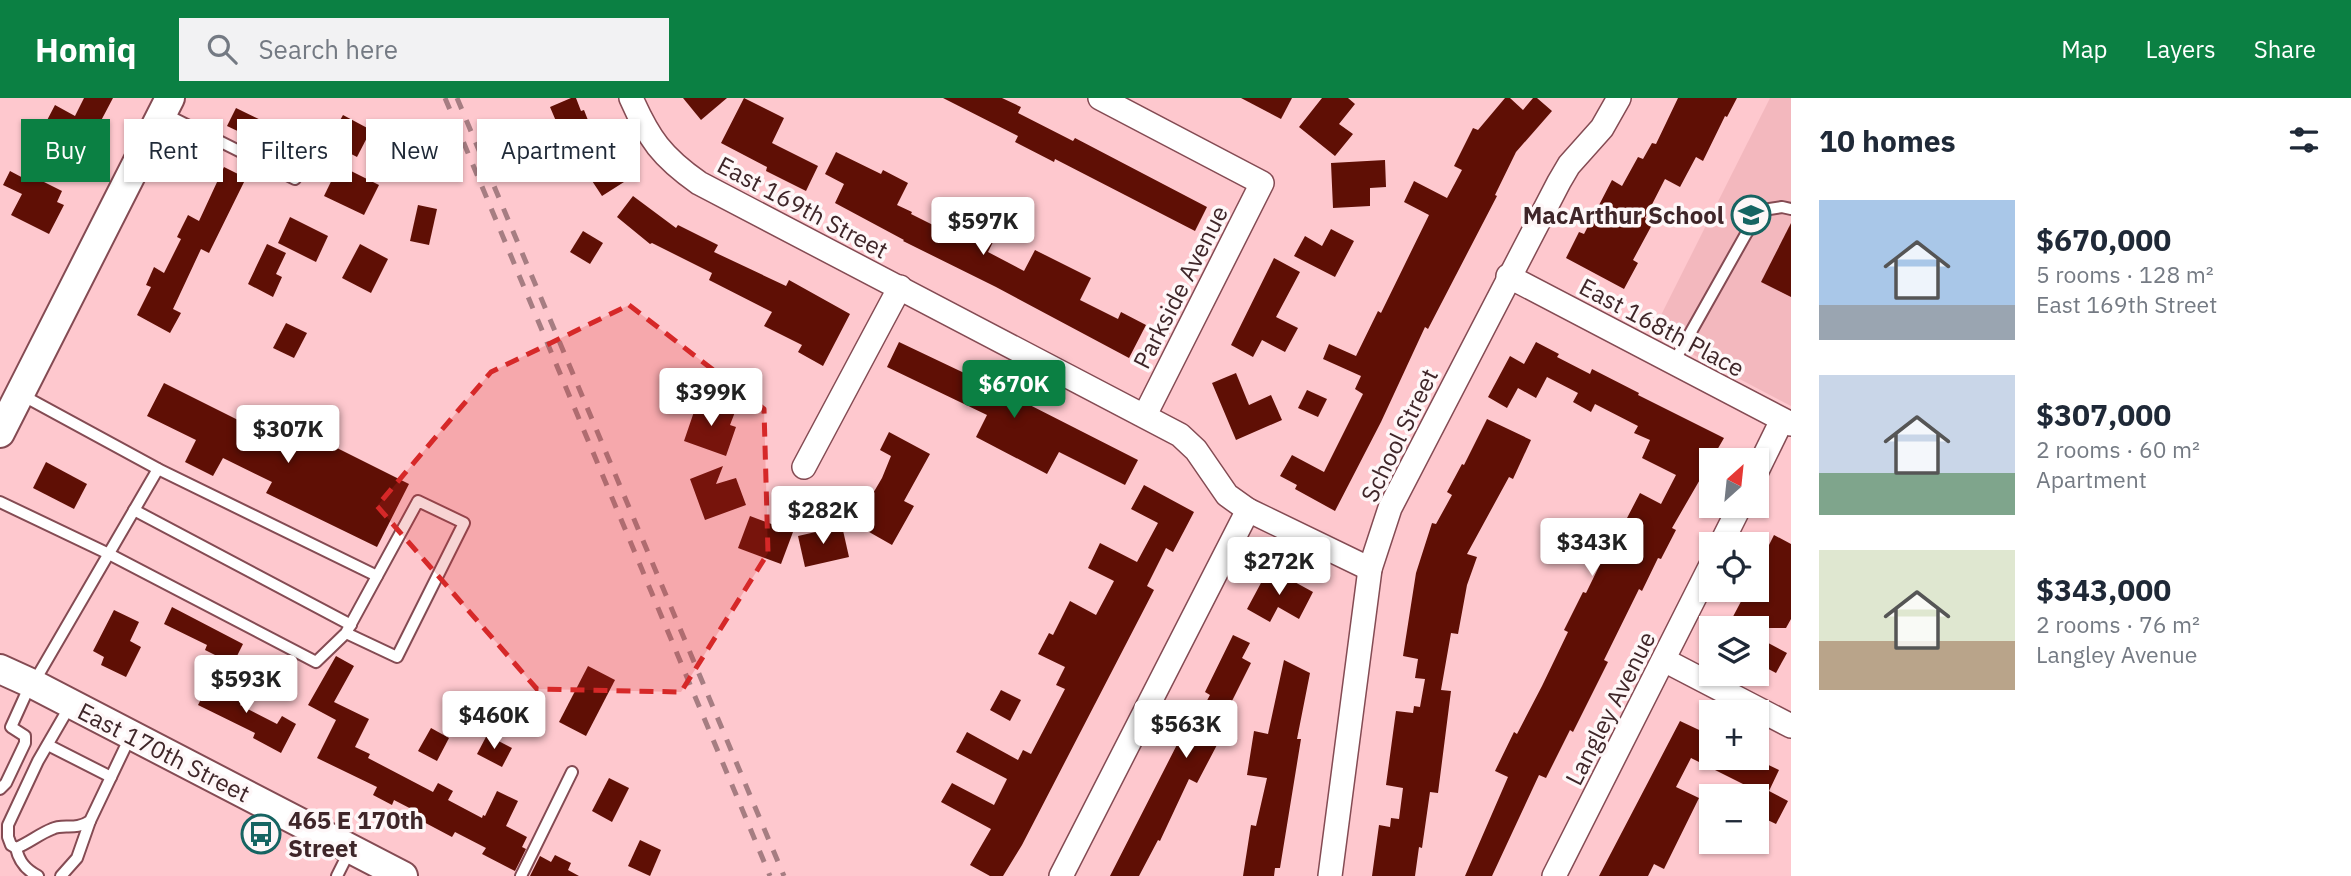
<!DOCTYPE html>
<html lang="en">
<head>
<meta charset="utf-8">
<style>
	:root { --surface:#fff; --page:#f2f2f3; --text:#1f2937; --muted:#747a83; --accent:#0b8043 }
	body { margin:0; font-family:"IBM Plex Sans",sans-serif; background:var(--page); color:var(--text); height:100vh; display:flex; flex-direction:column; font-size:26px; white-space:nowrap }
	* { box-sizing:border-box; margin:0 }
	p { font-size:23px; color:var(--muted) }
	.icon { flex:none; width:38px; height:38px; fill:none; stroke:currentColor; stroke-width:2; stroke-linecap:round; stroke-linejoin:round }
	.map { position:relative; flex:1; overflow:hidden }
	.drawer { display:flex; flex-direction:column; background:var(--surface); width:560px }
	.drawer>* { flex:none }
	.hud { position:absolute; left:21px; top:21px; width:665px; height:63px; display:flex; gap:14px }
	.needle { width:46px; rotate:27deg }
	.buttons { position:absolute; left:1699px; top:350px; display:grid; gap:14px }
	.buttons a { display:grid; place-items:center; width:70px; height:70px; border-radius:0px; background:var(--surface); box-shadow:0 2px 5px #0004; font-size:35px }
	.price { position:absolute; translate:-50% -60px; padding:0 16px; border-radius:7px; background:#fff; color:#222; font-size:23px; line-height:46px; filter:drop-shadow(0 2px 4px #0008) }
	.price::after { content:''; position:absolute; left:50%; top:42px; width:21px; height:16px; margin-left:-10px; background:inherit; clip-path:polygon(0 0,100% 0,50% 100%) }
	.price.selected { background:var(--accent); color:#fff }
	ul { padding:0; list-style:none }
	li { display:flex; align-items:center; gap:21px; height:175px; padding:0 28px }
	li span { display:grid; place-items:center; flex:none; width:196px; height:140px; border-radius:0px; color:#555 }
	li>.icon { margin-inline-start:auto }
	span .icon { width:84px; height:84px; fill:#fffc; stroke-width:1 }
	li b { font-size:30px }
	h2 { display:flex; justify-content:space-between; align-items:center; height:84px; padding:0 28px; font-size:30px }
	.chip { padding:0 24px; border-radius:0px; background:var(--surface); box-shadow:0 2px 5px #0004; font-size:24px; line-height:63px }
	.chip.selected { background:var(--accent); color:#fff }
	header { display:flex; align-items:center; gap:42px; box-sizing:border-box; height:98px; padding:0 35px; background:var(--accent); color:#fff }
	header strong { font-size:33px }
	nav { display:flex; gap:38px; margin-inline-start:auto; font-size:24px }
	.search { width:490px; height:63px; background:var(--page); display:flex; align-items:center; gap:18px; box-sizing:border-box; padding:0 24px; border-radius:0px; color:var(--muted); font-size:26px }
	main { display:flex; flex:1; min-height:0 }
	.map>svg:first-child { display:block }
	.built { fill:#f3b8be }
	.building { fill:#5f0f05 }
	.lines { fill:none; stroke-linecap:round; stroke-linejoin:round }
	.service-casing { stroke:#844b53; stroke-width:14 }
	.minor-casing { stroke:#844b53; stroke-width:26 }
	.tertiary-casing { stroke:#844b53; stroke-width:32 }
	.service { stroke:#fff; stroke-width:10 }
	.minor { stroke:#fff; stroke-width:23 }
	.tertiary { stroke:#fff; stroke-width:28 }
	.rail { stroke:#a67d82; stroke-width:5; stroke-dasharray:12 12; stroke-linecap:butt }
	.marked { fill:#d62828; fill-opacity:0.2; stroke:#d62828; stroke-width:5; stroke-dasharray:14 9; stroke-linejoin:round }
	.labels { text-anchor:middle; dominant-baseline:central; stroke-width:7; stroke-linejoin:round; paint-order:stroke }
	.street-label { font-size:24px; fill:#3f2629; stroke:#fef7f8 }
	.poi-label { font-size:24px; font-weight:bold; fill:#3f2629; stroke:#fef7f8; text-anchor:end }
</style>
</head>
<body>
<header>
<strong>Homiq</strong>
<div class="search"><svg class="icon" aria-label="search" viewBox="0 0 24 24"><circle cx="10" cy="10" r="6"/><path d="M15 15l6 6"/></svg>Search here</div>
<nav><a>Map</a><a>Layers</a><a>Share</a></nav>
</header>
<main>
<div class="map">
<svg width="1791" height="778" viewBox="0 0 1791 778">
	<rect width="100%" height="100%" fill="#fec8ce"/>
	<polygon class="built" points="1770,0 1791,0 1791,308 1652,235"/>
	<g class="building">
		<polygon points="84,0 113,0 85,53 43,30 55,7 75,18"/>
		<polygon points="571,0 576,0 581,13 584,12 595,40 624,84 602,98 569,48 567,49 550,9"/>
		<polygon points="683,0 727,0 701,22"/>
		<polygon points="744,0 784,20 772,45 818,68 806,93 766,73 767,69 721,45"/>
		<polygon points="943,0 1002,0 1021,9 1018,15 1073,43 1075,40 1207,109 1195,133 1055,61 1054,64 1015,44 1018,38"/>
		<polygon points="1241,0 1292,0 1281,21"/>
		<polygon points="1322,0 1348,0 1355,6 1339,26 1353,36 1335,58 1299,29"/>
		<polygon points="1505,0 1510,0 1523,12 1533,0 1537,0 1552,13 1516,54 1495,97 1497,98 1428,231 1425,229 1381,324 1335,413 1295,391 1297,387 1280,378 1292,357 1324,374 1363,296 1355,291 1361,278 1323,261 1329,246 1356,258 1378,213 1381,215 1429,117 1404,104 1414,83 1447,100 1462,72 1454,68 1473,30 1478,32"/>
		<polygon points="1678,0 1737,0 1727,19 1725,18 1703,63 1696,59 1680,89 1665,81 1645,120 1653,125 1633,162 1638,165 1624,191 1566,160 1579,134 1584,136 1612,82 1622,88 1638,59 1643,61 1652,45 1656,46"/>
		<polygon points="236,10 290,36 282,54 227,28"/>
		<polygon points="343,17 371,32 357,59 328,44"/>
		<polygon points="836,54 881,76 883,72 908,85 897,107 912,114 911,116 963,142 974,119 999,132 988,154 1024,173 1035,152 1091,180 1080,202 1118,221 1121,214 1146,227 1129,260 996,189 903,143 904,142 835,105 844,86 825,76"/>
		<polygon points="1385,62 1386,89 1370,90 1370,108 1333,110 1331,65"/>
		<polygon points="339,67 379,87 364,117 324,98"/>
		<polygon points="224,69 246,80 209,155 201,151 173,211 181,215 170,235 137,217 151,189 146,187 154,169 164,175 181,141 177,139 188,117 199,123"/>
		<polygon points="10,73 27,82 30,77 62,93 57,104 64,107 49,136 11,117 22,96 3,87"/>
		<polygon points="633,98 676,130 678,127 718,147 714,154 786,188 789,182 850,216 823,268 798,254 802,247 764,228 772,214 709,182 712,175 652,145 650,146 617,119"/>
		<polygon points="418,107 437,111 429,147 410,143"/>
		<polygon points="290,119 328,138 316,164 278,145"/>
		<polygon points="1791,125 1791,199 1761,184"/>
		<polygon points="1331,131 1354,143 1335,179 1294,158 1305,138 1322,148"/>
		<polygon points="583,133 603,145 590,166 570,154"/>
		<polygon points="267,146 286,155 276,176 282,179 273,199 248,186"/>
		<polygon points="360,146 388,161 371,195 342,180"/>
		<polygon points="1274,160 1300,174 1276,219 1298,230 1285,254 1262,242 1253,259 1231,247"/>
		<polygon points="286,225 307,235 294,260 273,250"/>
		<polygon points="899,244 1000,292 1138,362 1125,387 1059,354 1047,376 976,339 987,317 887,269"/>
		<polygon points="1536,244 1559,256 1557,259 1590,276 1592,271 1639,295 1638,297 1724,340 1672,430 1676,432 1661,461 1658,460 1642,493 1639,491 1604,562 1608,564 1573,634 1570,632 1546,680 1539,677 1492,778 1465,778 1508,679 1495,673 1514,634 1517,636 1542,588 1568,534 1564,532 1583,494 1586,495 1610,446 1613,447 1640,395 1661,406 1676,377 1642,360 1650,342 1634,335 1638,328 1595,306 1591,314 1573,304 1578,295 1547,279 1536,300 1518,290 1507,310 1488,299 1510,258 1524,266"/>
		<polygon points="1236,275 1249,307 1271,297 1282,322 1236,342 1212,285"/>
		<polygon points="164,285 266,336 275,319 409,386 377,449 266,395 272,384 223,360 213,378 185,364 196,342 147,318"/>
		<polygon points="1307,292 1327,301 1318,319 1298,310"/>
		<polygon points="698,302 735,314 730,327 736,329 726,358 684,343"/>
		<polygon points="1487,321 1531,342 1513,381 1509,379 1467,456 1477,459 1467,487 1458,536 1451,535 1441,592 1451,593 1438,695 1430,694 1422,750 1419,749 1415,778 1372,778 1379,727 1390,729 1391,720 1399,721 1403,690 1386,687 1396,613 1413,615 1414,608 1420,609 1425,581 1415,580 1418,561 1403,558 1416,475 1432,425 1436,426 1452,397 1447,394 1462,366 1464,367"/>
		<polygon points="889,334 930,356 904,403 914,408 892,447 855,426 882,380 891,358 880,352"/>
		<polygon points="46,364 87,386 74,411 33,390"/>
		<polygon points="723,368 716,386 736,380 746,407 705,422 690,381"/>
		<polygon points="1144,387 1194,414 1173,454 1166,450 1147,488 1154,492 1022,747 1003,778 990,778 970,767 991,731 941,704 952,685 994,707 1007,681 956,654 967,634 1018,662 1023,652 1031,656 1065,591 1056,587 1065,569 1038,556 1049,535 1053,537 1070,503 1096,517 1114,483 1088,470 1100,445 1137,464 1158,425 1131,411"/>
		<polygon points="750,418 793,434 781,466 738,450"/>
		<polygon points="842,428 849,459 805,469 798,438"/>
		<polygon points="1774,437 1791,446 1791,521 1786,530 1727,530 1747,492 1757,492 1757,471"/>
		<polygon points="1269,470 1313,494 1299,521 1278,509 1270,524 1247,511"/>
		<polygon points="172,509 243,546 233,566 205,552 207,547 164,526"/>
		<polygon points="114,512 139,524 130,543 141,549 126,579 101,567 104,559 93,553"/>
		<polygon points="1233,537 1250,545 1242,560 1251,565 1222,623 1228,626 1197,685 1189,681 1160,743 1158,742 1139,778 1110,778 1187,627 1192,630 1210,597 1205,594"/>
		<polygon points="1757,539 1787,555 1776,575 1757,565"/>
		<polygon points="336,558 354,568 334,604 369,621 355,649 370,656 368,660 433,694 438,685 453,693 448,702 482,720 483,717 485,718 497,693 518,703 506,728 527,739 522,749 526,751 515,773 482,756 486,750 455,734 452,739 418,721 421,716 394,702 392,707 373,697 377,689 317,660 336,622 308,607"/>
		<polygon points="1284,562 1310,575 1297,641 1301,641 1280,770 1275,770 1274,778 1243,778 1251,727 1256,728 1267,680 1247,677 1254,633 1268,636"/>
		<polygon points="588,568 615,582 586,638 559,624"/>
		<polygon points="212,580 245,596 240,607 277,626 282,618 296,626 281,655 253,640 255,635 198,607"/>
		<polygon points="1001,592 1021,602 1010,623 990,612"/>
		<polygon points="1680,623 1712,638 1712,660 1754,660 1779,672 1769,693 1788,703 1776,726 1757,717 1757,698 1739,698 1745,687 1691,660 1676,689 1699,700 1664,771 1654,766 1648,778 1599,778"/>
		<polygon points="431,630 449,640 437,663 418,653"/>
		<polygon points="487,637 512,650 502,669 477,656"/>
		<polygon points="609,680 629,690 612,724 592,713"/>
		<polygon points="640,742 661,752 650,778 628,768"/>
		<polygon points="555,757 571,765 568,772 579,778 530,778 540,758 551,764"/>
	</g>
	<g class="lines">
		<defs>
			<g id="service">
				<polyline points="163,15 295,81"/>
				<polyline points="1674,264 1746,136 1763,112 1782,109 1791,111"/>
				<polyline points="20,296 158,371 377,478"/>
				<polyline points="0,404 109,456 316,564 346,535 397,559 464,425 418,403 346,535"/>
				<polyline points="134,412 351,527"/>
				<polyline points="33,586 158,371"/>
				<path d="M71,606l-33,57 -30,64v12l3,8 5,3c13,-5 23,-14 36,-19 11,-6 23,2 38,-8l41,-86"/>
				<polyline points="48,647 111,679"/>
				<polyline points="0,691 6,685 25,645 25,638 11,629 30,587"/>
				<path d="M16,750c3,14 10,22 22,28"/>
				<polyline points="61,778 77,760 90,723"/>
				<polyline points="337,778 350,752"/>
				<polyline points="521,778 572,674"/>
			</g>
			<g id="minor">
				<path d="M631,0c18,41 31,59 68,85l481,252 16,15 31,45 21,15 122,59"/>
				<polyline points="1100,0 1262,85 1145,317"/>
				<polyline points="1508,178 1791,326"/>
				<polyline points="804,369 900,189"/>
				<polyline points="1757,373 1782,322"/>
				<polyline points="1721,446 1740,408"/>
				<polyline points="1664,562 1791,628"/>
				<polyline points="1061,778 1248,412"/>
				<polyline points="1330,778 1370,471 1390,410 1559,84 1569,67 1602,30 1619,0"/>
				<polyline points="1554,778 1712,465"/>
			</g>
			<g id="tertiary">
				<polyline points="0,335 170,0"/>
				<polyline points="0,571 33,586 403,778"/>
			</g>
		</defs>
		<use href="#service" class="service-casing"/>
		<use href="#minor" class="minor-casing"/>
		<use href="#tertiary" class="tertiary-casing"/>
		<use href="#service" class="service"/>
		<use href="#minor" class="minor"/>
		<use href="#tertiary" class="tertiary"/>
		<g class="rail">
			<polyline points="445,0 770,778"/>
			<polyline points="457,0 784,778"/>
		</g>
	</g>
	<path class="marked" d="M629,207l135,104 4,144 -87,139 -144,-3 -160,-183 114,-134z"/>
	<defs>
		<symbol id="school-ring" viewBox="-11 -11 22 22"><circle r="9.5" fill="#fef7f8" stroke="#166462" stroke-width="1.5"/><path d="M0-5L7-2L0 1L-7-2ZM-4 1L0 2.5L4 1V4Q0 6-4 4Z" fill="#166462"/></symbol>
		<symbol id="bus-ring" viewBox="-11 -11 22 22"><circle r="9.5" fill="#fef7f8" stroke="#166462" stroke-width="1.5"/><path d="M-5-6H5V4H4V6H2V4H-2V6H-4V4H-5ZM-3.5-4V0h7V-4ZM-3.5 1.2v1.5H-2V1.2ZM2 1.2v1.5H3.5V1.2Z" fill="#166462"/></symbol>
	</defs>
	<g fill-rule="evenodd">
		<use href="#school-ring" x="1729" y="95" width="44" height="44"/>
		<use href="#bus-ring" x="239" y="714" width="44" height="44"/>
	</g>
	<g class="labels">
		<g class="street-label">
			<text transform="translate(803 109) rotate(28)">East 169th Street</text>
			<text transform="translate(1180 189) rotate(-63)">Parkside Avenue</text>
			<text transform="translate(1662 229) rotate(28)">East 168th Place</text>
			<text transform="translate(1399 337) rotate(-64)">School Street</text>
			<text transform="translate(1610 610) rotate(-63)">Langley Avenue</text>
			<text transform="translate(164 654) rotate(27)">East 170th Street</text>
		</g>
		<g class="poi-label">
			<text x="1724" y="117">MacArthur School</text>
			<text x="288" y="722" text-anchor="start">465 E 170th<tspan x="288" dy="28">Street</tspan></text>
		</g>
	</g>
</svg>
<div class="buttons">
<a><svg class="needle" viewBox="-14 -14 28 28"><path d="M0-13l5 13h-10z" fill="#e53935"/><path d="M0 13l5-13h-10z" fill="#747a83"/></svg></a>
<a><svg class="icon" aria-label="locate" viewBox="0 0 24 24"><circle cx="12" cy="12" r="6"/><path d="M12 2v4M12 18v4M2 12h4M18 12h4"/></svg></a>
<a><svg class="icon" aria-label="layers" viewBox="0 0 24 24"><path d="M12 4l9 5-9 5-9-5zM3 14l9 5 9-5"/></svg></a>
<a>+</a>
<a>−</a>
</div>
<b class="price" style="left:983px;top:159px">$597K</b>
<b class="price selected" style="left:1014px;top:322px">$670K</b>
<b class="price" style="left:711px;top:330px">$399K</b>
<b class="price" style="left:288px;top:367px">$307K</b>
<b class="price" style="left:823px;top:448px">$282K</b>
<b class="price" style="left:1592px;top:480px">$343K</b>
<b class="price" style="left:1279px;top:499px">$272K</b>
<b class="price" style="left:246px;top:617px">$593K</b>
<b class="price" style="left:494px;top:653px">$460K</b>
<b class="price" style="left:1186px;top:662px">$563K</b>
<div class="hud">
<a class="chip selected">Buy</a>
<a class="chip">Rent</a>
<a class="chip">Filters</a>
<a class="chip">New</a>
<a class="chip">Apartment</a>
</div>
</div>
<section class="drawer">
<h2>10 homes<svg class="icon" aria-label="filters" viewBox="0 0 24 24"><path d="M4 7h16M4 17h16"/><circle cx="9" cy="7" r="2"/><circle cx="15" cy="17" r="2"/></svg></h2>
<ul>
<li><span style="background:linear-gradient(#a9c7e8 75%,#9aa5b1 0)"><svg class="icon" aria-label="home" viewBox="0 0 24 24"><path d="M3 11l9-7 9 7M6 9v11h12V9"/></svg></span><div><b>$670,000</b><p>5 rooms · 128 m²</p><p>East 169th Street</p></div></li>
<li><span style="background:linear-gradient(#c9d6e8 70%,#7fa58c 0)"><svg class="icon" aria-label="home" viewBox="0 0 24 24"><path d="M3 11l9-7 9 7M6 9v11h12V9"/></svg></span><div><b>$307,000</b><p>2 rooms · 60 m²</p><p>Apartment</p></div></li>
<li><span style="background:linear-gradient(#dfe7d0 65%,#b9a48a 0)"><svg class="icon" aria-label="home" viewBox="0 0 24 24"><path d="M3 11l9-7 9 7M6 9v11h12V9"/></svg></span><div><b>$343,000</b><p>2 rooms · 76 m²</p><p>Langley Avenue</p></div></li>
</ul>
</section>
</main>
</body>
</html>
